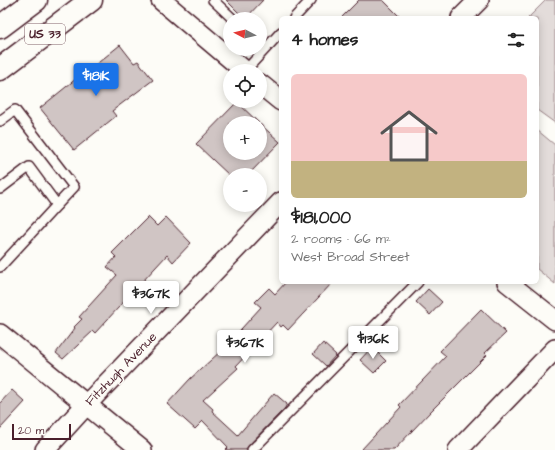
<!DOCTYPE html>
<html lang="en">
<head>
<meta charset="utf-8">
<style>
	:root { --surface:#fff; --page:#f2f2f2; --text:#222; --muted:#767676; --accent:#1a73e8 }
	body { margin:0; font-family:"Architects Daughter",sans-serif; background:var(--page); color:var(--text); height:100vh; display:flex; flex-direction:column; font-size:15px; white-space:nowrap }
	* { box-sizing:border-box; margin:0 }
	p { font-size:13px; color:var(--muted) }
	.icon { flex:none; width:22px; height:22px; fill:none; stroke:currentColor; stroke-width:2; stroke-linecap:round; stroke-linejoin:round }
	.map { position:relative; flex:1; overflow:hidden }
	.drawer { position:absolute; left:279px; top:16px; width:260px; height:268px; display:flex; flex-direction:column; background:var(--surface); border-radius:6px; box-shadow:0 2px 10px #0003 }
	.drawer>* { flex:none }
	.needle { width:26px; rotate:277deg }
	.tools { position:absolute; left:223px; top:12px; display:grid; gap:8px }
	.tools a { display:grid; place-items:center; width:44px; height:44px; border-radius:50%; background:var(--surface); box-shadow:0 2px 10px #0003; font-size:20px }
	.scale { position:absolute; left:12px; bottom:10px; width:59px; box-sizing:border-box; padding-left:4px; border:2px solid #4a1f2b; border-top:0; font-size:11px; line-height:14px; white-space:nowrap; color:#4a1f2b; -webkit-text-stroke:3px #fdfcf7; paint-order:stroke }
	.price { position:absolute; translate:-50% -34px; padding:0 9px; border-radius:4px; background:#fff; color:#222; font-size:13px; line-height:26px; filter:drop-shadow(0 1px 2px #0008) }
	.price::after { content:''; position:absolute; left:50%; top:24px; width:12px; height:9px; margin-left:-6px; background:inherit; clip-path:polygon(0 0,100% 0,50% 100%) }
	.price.selected { background:var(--accent); color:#fff }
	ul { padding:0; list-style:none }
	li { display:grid; align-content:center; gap:8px; height:212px; padding:0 12px }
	li span { display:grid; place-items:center; height:124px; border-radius:6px; color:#555 }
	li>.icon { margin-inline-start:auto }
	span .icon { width:72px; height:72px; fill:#fffc; stroke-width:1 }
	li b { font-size:17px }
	h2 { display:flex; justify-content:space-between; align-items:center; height:48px; padding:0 12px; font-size:17px }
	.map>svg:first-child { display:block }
	.green { fill:#e3dcda; stroke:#967e82 }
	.building { fill:#d0c5c4; stroke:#4a1f2b }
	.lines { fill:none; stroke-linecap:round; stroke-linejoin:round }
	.service-casing { stroke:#4a1f2b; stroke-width:12 }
	.minor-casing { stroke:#4a1f2b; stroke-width:22 }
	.primary-casing { stroke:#4a1f2b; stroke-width:25 }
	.service { stroke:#fdfcf7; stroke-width:9 }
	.minor { stroke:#fdfcf7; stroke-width:19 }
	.primary { stroke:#fdfcf7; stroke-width:22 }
	.labels { text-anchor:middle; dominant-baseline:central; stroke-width:3; stroke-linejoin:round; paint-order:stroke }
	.shield { fill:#fdfcf7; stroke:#806168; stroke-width:1 }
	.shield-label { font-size:12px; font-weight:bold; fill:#4a1f2b }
	.street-label { font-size:13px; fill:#4a1f2b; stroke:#fdfcf7 }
</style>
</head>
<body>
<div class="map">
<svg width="555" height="450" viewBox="0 0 555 450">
	<rect width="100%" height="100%" fill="#fdfcf7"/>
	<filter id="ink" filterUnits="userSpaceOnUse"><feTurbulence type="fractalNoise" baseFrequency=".025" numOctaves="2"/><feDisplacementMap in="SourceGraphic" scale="8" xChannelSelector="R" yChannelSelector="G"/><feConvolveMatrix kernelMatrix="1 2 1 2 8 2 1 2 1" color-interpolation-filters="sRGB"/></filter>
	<g filter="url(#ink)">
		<g class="green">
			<polygon points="546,0 555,0 555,123 537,110 537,18 528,18"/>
			<polygon points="537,130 555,145 555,284 537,269"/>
		</g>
		<g class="building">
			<polygon points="226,0 263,0 245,19"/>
			<polygon points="359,0 383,0 401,18 341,18"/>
			<polygon points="120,45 134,63 138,61 153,80 112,111 116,116 74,150 40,108 82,74 83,75"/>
			<polygon points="237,102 259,123 230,123 230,153 260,153 260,124 280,142 248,175 230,175 230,176 196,144"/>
			<polygon points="148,217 157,226 166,217 191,243 173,262 167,255 95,333 93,331 63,359 56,353 75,328 74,327 82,319 79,317 117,275 107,267 116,257 112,253"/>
			<polygon points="286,282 333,282 288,330 283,325 281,327 277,322 236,366 238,368 203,400 213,409 212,411 238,435 274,393 287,404 285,408 248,446 246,450 225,450 228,447 203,421 195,429 167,404 190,379 222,350 261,307 255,302 269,288 275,294"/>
			<polygon points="428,289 442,302 430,315 416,302"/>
			<polygon points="481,309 506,333 485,353 487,355 430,412 394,450 361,450 401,407 399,405 446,356 440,351"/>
			<polygon points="323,343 336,355 326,366 313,354"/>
			<polygon points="372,347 386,361 374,373 360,360"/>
			<polygon points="12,390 25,402 0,429 0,403"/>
		</g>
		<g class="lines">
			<defs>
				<g id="service">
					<polyline points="213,0 233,19"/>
					<polyline points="294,18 311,0"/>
					<polyline points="245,71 281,32"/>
					<polyline points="0,121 15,110 74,187 57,205 29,167 0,189"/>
					<polyline points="0,267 57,205"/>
					<polyline points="252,450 418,282"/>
				</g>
				<g id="minor">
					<polyline points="161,0 245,71"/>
					<polyline points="461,18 479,0"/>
					<polyline points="260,84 281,101"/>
					<polyline points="507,282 555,320"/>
					<polyline points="0,334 142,450"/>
					<polyline points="45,450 86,405 281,202"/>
					<polyline points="458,450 555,349"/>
				</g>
				<g id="primary">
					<polyline points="0,27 36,0"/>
					<polyline points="0,69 91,0"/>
				</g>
			</defs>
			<use href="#service" class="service-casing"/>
			<use href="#minor" class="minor-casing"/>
			<use href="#primary" class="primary-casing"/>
			<use href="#service" class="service"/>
			<use href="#minor" class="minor"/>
			<use href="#primary" class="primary"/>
		</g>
	</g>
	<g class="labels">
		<rect class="shield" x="25" y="24" width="40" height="20" rx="3"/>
		<g class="shield-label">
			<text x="45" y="34">US 33</text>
		</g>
		<g class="street-label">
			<text transform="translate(121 369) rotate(-46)">Fitzhugh Avenue</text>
		</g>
	</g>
</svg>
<div class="tools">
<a><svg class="needle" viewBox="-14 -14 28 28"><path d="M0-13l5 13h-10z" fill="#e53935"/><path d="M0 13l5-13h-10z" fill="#767676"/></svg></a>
<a><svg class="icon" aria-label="locate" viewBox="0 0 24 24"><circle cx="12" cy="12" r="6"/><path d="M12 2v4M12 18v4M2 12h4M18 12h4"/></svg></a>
<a>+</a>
<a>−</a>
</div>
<div class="scale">20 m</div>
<b class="price selected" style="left:96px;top:97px">$181K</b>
<b class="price" style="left:151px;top:315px">$367K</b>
<b class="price" style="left:373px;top:360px">$136K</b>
<b class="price" style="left:245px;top:364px">$367K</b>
<section class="drawer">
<h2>4 homes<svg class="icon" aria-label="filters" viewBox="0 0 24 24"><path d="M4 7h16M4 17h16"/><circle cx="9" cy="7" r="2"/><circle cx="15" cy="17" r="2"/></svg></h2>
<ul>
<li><span style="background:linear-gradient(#f6c9c9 70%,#c2b280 0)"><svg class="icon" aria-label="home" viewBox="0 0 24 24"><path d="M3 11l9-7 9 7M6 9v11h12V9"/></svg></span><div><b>$181,000</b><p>2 rooms · 66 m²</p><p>West Broad Street</p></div></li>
</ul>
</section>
</div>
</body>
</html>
